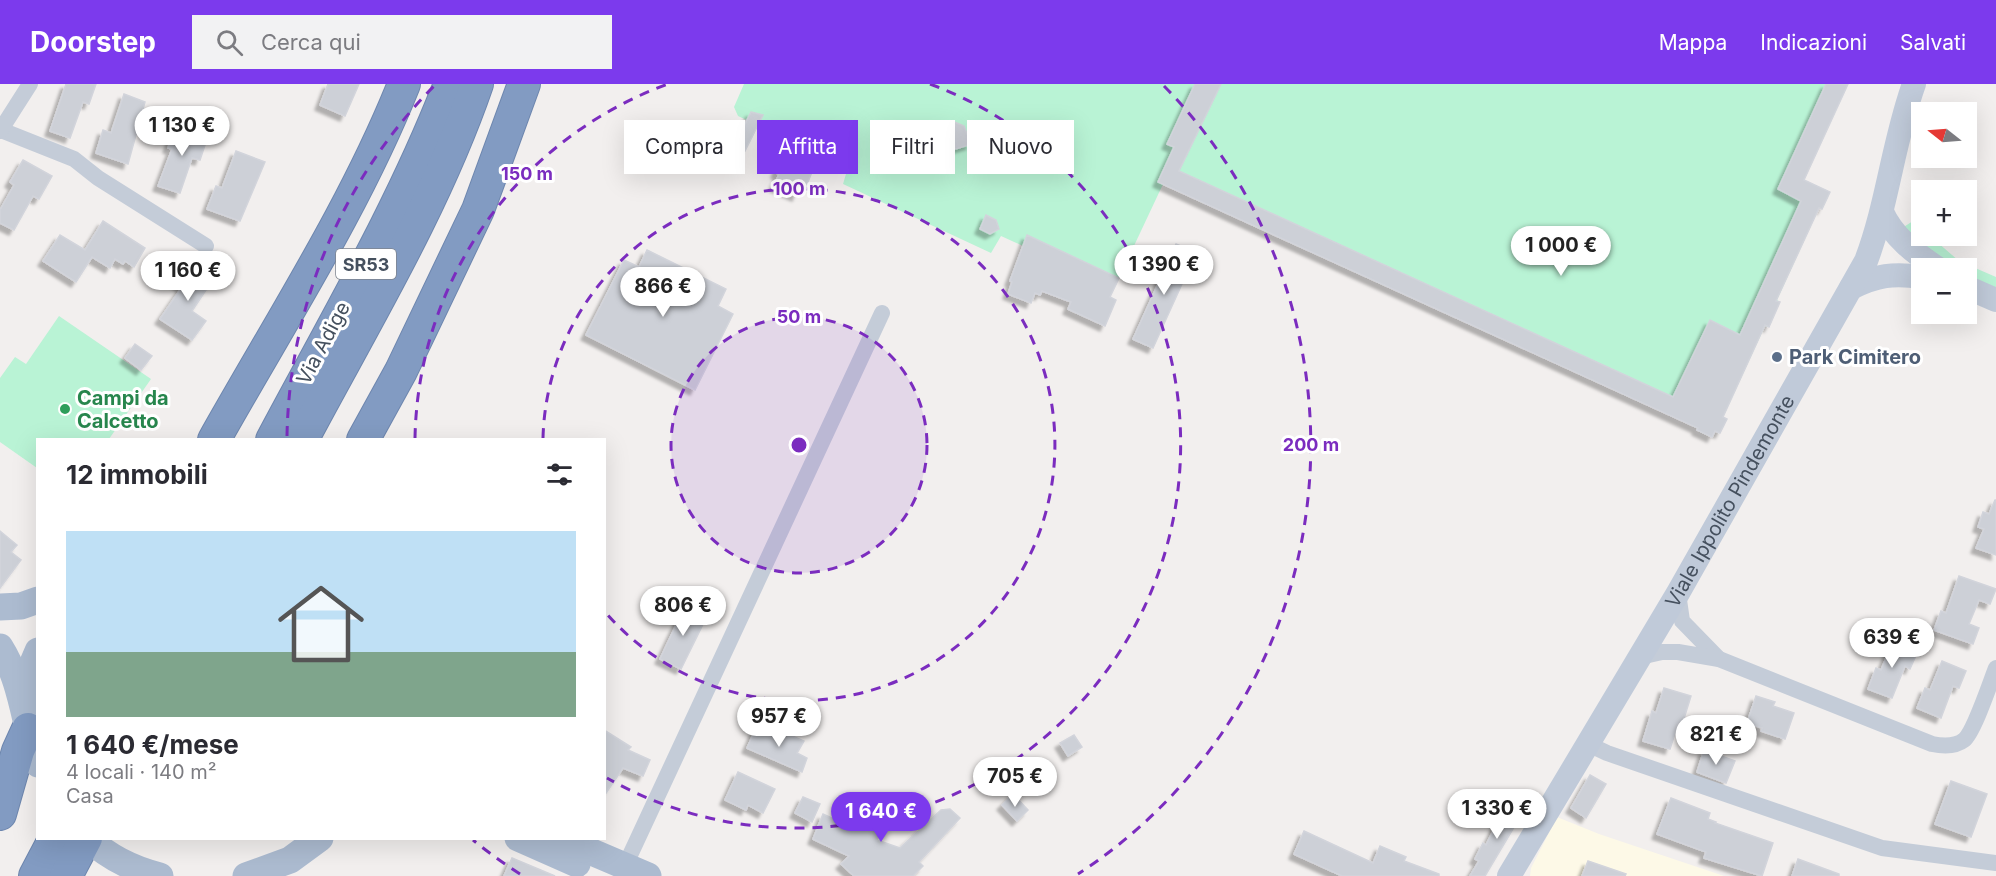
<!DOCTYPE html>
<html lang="it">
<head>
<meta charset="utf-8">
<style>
	:root { --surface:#fff; --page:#f2f2f3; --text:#2b2b33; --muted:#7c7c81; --accent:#7c3aed }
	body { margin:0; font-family:Inter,sans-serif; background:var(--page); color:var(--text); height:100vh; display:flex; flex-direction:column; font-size:22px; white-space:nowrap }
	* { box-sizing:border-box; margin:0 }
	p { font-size:20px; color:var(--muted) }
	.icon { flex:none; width:33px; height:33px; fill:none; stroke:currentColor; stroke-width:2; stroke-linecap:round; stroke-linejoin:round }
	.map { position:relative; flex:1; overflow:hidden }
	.drawer { position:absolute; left:36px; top:354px; width:570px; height:402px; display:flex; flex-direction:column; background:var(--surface); border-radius:0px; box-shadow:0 6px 24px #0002 }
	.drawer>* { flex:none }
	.banner { position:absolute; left:624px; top:36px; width:570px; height:54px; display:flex; gap:12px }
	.needle { width:39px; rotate:287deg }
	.fabs { position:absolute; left:1911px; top:18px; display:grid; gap:12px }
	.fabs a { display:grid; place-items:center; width:66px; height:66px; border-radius:0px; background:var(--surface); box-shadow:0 6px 24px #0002; font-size:30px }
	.price { position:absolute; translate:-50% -51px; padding:0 14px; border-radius:21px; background:#fff; color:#222; font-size:20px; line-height:39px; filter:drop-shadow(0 2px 3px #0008) }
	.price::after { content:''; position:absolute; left:50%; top:36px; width:18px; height:14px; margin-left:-9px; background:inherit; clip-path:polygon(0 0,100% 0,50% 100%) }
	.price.current { background:var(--accent); color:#fff }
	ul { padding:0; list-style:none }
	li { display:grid; align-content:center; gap:12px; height:318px; padding:0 30px }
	li span { display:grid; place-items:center; height:186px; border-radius:0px; color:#555 }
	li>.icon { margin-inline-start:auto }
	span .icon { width:108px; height:108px; fill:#fffc; stroke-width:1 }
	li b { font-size:26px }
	h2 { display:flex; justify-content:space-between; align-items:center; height:72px; padding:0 30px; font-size:26px }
	.chip { padding:0 21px; border-radius:0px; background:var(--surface); box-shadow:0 6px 24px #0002; font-size:21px; line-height:54px }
	.chip.current { background:var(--accent); color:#fff }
	header { display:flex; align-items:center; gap:36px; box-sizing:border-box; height:84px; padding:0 30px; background:var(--accent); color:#fff }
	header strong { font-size:28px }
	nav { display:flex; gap:33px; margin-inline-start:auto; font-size:21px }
	.search { width:420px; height:54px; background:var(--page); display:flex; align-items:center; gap:15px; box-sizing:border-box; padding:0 21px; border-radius:0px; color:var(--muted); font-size:22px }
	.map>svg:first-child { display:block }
	.commercial { fill:#fdf9e7 }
	.green { fill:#b9f3d5 }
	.building { fill:#cdd0d7; stroke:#d2d4db; stroke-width:1.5; filter:url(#shadow) }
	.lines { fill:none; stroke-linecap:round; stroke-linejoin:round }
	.highway-casing { stroke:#6d86ae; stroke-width:34 }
	.street { stroke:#c4ccd8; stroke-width:16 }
	.secondary { stroke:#c0cad9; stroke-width:24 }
	.primary { stroke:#acbbd0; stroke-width:27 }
	.highway { stroke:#829bc2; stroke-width:32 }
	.ring { fill:none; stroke:#7b2cbf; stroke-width:3; stroke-dasharray:10 8 }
	.service-dot { fill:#5c6f8a; stroke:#fff; stroke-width:2 }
	.leisure-dot { fill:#2e9e5b; stroke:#fff; stroke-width:2 }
	.labels { text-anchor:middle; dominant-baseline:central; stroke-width:6; stroke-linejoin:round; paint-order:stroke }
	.shield { fill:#fff; stroke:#7d848e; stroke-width:1.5 }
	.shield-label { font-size:18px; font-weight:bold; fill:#45505e }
	.street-label { font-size:20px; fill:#45505e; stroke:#fff }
	.service-label { font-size:20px; font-weight:bold; fill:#4e5e75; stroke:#fff; text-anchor:start }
	.leisure-label { font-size:20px; font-weight:bold; fill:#27864d; stroke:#fff; text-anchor:start }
	.centre { fill:#7b2cbf; stroke:#fff; stroke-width:3 }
	.ring-label { font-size:18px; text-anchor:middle; font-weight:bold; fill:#7b2cbf; stroke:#fff; stroke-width:6; stroke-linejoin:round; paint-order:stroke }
</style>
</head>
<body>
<header>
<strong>Doorstep</strong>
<div class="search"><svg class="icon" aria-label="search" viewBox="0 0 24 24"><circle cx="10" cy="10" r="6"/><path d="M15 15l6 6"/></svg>Cerca qui</div>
<nav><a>Mappa</a><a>Indicazioni</a><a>Salvati</a></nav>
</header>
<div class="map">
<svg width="1996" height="792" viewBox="0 0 1996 792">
	<defs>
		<filter id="shadow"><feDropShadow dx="-5" dy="5" stdDeviation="1.5" flood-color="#0004"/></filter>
	</defs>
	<rect width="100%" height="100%" fill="#f2efee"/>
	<polygon class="commercial" points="1557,733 1599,750 1724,792 1530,792 1531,784"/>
	<g class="green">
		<polygon points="744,0 1848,0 1804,96 1830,108 1822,125 1819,124 1777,216 1780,218 1769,243 1765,242 1723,333 1727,335 1720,349 1715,347 1712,353 1697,346 1697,344 1181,88 1172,81 1117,198 1109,201 1001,152 991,169 843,100 848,83 738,32 734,23"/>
		<polygon points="1913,137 1921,145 1922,152 1930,152 1959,177 1996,193 1996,207 1967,195 1966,184 1946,184 1899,146"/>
		<polygon points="59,232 151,295 109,355 38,356 37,384 0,358 0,294 15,273 26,280"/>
	</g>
	<g class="building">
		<polygon points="66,0 96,0 89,20 83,18 70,54 50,47"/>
		<polygon points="328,0 359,0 345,32 320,21"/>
		<polygon points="1195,0 1221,0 1179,87 1673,313 1710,236 1740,251 1801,117 1778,105 1826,0 1848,0 1804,96 1830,108 1822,125 1819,124 1776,217 1780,218 1769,243 1765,241 1723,333 1727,335 1720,349 1715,347 1712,353 1697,346 1698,344 1158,98 1174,63 1167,60"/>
		<polygon points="124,10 145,18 128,80 96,69 103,46 111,49"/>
		<polygon points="751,28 763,31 745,67 734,62"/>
		<polygon points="952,37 964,42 971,60 956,65 942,59 935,41"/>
		<polygon points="176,41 208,52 200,76 192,74 180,109 158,102 172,65 168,64"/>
		<polygon points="794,46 823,60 806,103 801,101 797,112 774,102 779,90 776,89"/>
		<polygon points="236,67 265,78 240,137 207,125 216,102 222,104"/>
		<polygon points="23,76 52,92 39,115 33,112 14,146 0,139 0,126 14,101 10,98"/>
		<polygon points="986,131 996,136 999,145 990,150 980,145"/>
		<polygon points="103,137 145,164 134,183 125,177 123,180 115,175 110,184 92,173 76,198 43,177 60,151 85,166"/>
		<polygon points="1027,151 1119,194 1110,213 1116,216 1105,242 1068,225 1071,218 1042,207 1040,211 1035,209 1031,219 1008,210 1012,198 1010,197"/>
		<polygon points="1176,160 1196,169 1153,264 1133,255"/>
		<polygon points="647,166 726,205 718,222 733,230 695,306 586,251 624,176 639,183"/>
		<polygon points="190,177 214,194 192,227 206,237 192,256 160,235 182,203 176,199"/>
		<polygon points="135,260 152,272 141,286 125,274"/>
		<polygon points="1995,416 1996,416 1996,471 1976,464 1984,445 1978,443 1983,428 1989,430"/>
		<polygon points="0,447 17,461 11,468 21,476 0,504"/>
		<polygon points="1959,492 1996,505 1990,520 1979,516 1969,540 1979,544 1973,560 1934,546 1941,527 1946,529"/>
		<polygon points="685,522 707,532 681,585 660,575"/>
		<polygon points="1893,557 1918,567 1910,585 1905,582 1892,614 1868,605 1876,584 1881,586"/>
		<polygon points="1942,577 1966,587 1959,604 1953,602 1941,634 1917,624 1925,604 1930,606"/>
		<polygon points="1664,604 1691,612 1682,641 1678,640 1670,665 1643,657 1652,627 1656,629"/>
		<polygon points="1756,612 1775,618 1773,622 1794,629 1785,655 1761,647 1762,644 1747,639"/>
		<polygon points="774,644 804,657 797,669 807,674 802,688 747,664 755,646 770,653"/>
		<polygon points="604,646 631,663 628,666 650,676 643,692 623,684 604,712"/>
		<polygon points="1074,651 1082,663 1068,672 1060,659"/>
		<polygon points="1704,666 1735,677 1726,699 1697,688"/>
		<polygon points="738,688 775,705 763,729 748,721 746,726 725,716"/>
		<polygon points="1590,691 1606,700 1586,734 1571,724"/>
		<polygon points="1951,697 1987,710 1971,753 1935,740"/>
		<polygon points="1013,710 1028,726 1017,737 1002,721"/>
		<polygon points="803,713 820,720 812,738 795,729"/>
		<polygon points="1671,714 1710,729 1708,735 1716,738 1715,739 1773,759 1762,792 1704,774 1706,768 1657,750"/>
		<polygon points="857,719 881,730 876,743 882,746 877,756 900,764 941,726 950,725 960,734 919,778 923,782 913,792 854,792 841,780 849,772 813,755 823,730 847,741"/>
		<polygon points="1507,719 1523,728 1485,792 1470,792 1479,777 1475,775 1483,759 1486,761"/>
		<polygon points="1304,747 1373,779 1380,762 1406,773 1404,777 1439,790 1439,792 1342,792 1294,770"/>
		<polygon points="512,774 555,792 504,792"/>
		<polygon points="1798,775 1839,790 1839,792 1792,792"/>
		<polygon points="1588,777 1626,790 1625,792 1582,792"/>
	</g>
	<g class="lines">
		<defs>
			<g id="highway">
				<path d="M214,356c65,-116 141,-233 190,-356"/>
				<path d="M272,356c62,-117 130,-232 178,-356"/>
				<path d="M302,356c62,-117 132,-231 175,-356"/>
				<polyline points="363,356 401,287 478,126 524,0"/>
				<polyline points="0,730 18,667 28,645"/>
				<polyline points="35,792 55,754"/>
				<polyline points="66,792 86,754"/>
			</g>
		</defs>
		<use href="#highway" class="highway-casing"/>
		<g class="street">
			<polyline points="1,46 74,75 98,94 206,162"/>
			<polyline points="0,47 30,0"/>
			<polyline points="1678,509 1682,537 1719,575"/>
			<path d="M1640,573l22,-5h16l41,7 213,85c10,2 23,3 32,-4 10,-8 26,-57 32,-72"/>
			<polyline points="1588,660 1607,669 1882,764 1996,779"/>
			<polyline points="625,782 882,229"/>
		</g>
		<g class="secondary">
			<path d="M1882,128c11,25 33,41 55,56"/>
			<polyline points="1966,203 1996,216"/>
			<path d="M1851,204c26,-13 42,-15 71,-11"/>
			<path id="s1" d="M1509,792l169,-283 188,-332c22,-58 27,-119 48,-177"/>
		</g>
		<g class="primary">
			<polyline points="0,523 21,522 38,516"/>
			<path d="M0,563c23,36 24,78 38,117"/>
			<polyline points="27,621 32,581 38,567"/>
			<path d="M88,754c21,20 44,31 72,38"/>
			<polyline points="518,754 577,780"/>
			<polyline points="559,754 648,792"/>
			<polyline points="246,792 290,776 320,754"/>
		</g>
		<use href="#highway" class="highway"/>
	</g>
	<circle cx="799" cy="361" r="128" fill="#7b2cbf" fill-opacity=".12"/>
	<g class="ring">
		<circle cx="799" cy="361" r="128"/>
		<path d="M543 354A256 256 0 1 1 606 529"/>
		<path d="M415 354A384 384 0 0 1 668 0M930 0A384 384 0 1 1 607 694"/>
		<path d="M520 790A512 512 0 0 1 473 756M287 352A512 512 0 0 1 434 2M1164 2A512 512 0 0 1 1078 790"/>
	</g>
	<circle class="service-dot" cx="1777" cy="273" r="6"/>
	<circle class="leisure-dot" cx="65" cy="325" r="6"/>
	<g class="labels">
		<rect class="shield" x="336" y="165" width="60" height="30" rx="4.5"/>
		<g class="shield-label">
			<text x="366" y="180">SR53</text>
		</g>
		<g class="street-label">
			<text transform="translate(323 259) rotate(-62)">Via Adige</text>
			<text stroke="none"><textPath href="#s1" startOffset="435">Viale Ippolito Pindemonte</textPath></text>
		</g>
		<g class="service-label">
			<text x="1789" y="273">Park Cimitero</text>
		</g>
		<g class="leisure-label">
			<text x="77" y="314">Campi da<tspan x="77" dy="23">Calcetto</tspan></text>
		</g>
	</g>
	<circle cx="799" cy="361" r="9" class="centre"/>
	<g class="ring-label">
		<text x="527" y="96">150 m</text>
		<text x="799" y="111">100 m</text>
		<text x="799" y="239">50 m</text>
		<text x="1311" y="367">200 m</text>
	</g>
</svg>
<div class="fabs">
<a><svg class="needle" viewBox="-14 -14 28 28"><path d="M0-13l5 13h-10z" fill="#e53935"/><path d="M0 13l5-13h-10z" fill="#7c7c81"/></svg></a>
<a>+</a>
<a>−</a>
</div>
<b class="price" style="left:182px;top:73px">1 130 €</b>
<b class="price" style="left:1561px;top:193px">1 000 €</b>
<b class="price" style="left:1164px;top:212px">1 390 €</b>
<b class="price" style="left:188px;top:218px">1 160 €</b>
<b class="price" style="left:663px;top:234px">866 €</b>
<b class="price" style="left:683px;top:553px">806 €</b>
<b class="price" style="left:1892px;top:585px">639 €</b>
<b class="price" style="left:779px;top:664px">957 €</b>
<b class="price" style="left:1716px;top:682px">821 €</b>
<b class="price" style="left:1015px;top:724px">705 €</b>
<b class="price" style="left:1497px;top:756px">1 330 €</b>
<b class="price current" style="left:881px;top:759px">1 640 €</b>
<div class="banner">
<a class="chip">Compra</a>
<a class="chip current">Affitta</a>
<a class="chip">Filtri</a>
<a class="chip">Nuovo</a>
</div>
<section class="drawer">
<h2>12 immobili<svg class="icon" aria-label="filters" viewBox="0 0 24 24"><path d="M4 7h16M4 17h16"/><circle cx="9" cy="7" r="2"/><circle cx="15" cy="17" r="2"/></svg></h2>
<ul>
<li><span style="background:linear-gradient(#bfe0f5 65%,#7fa58c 0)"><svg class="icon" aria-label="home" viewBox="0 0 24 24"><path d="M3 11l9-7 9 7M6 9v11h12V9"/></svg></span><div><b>1 640 €/mese</b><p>4 locali · 140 m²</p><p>Casa</p></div></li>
</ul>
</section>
</div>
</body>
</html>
